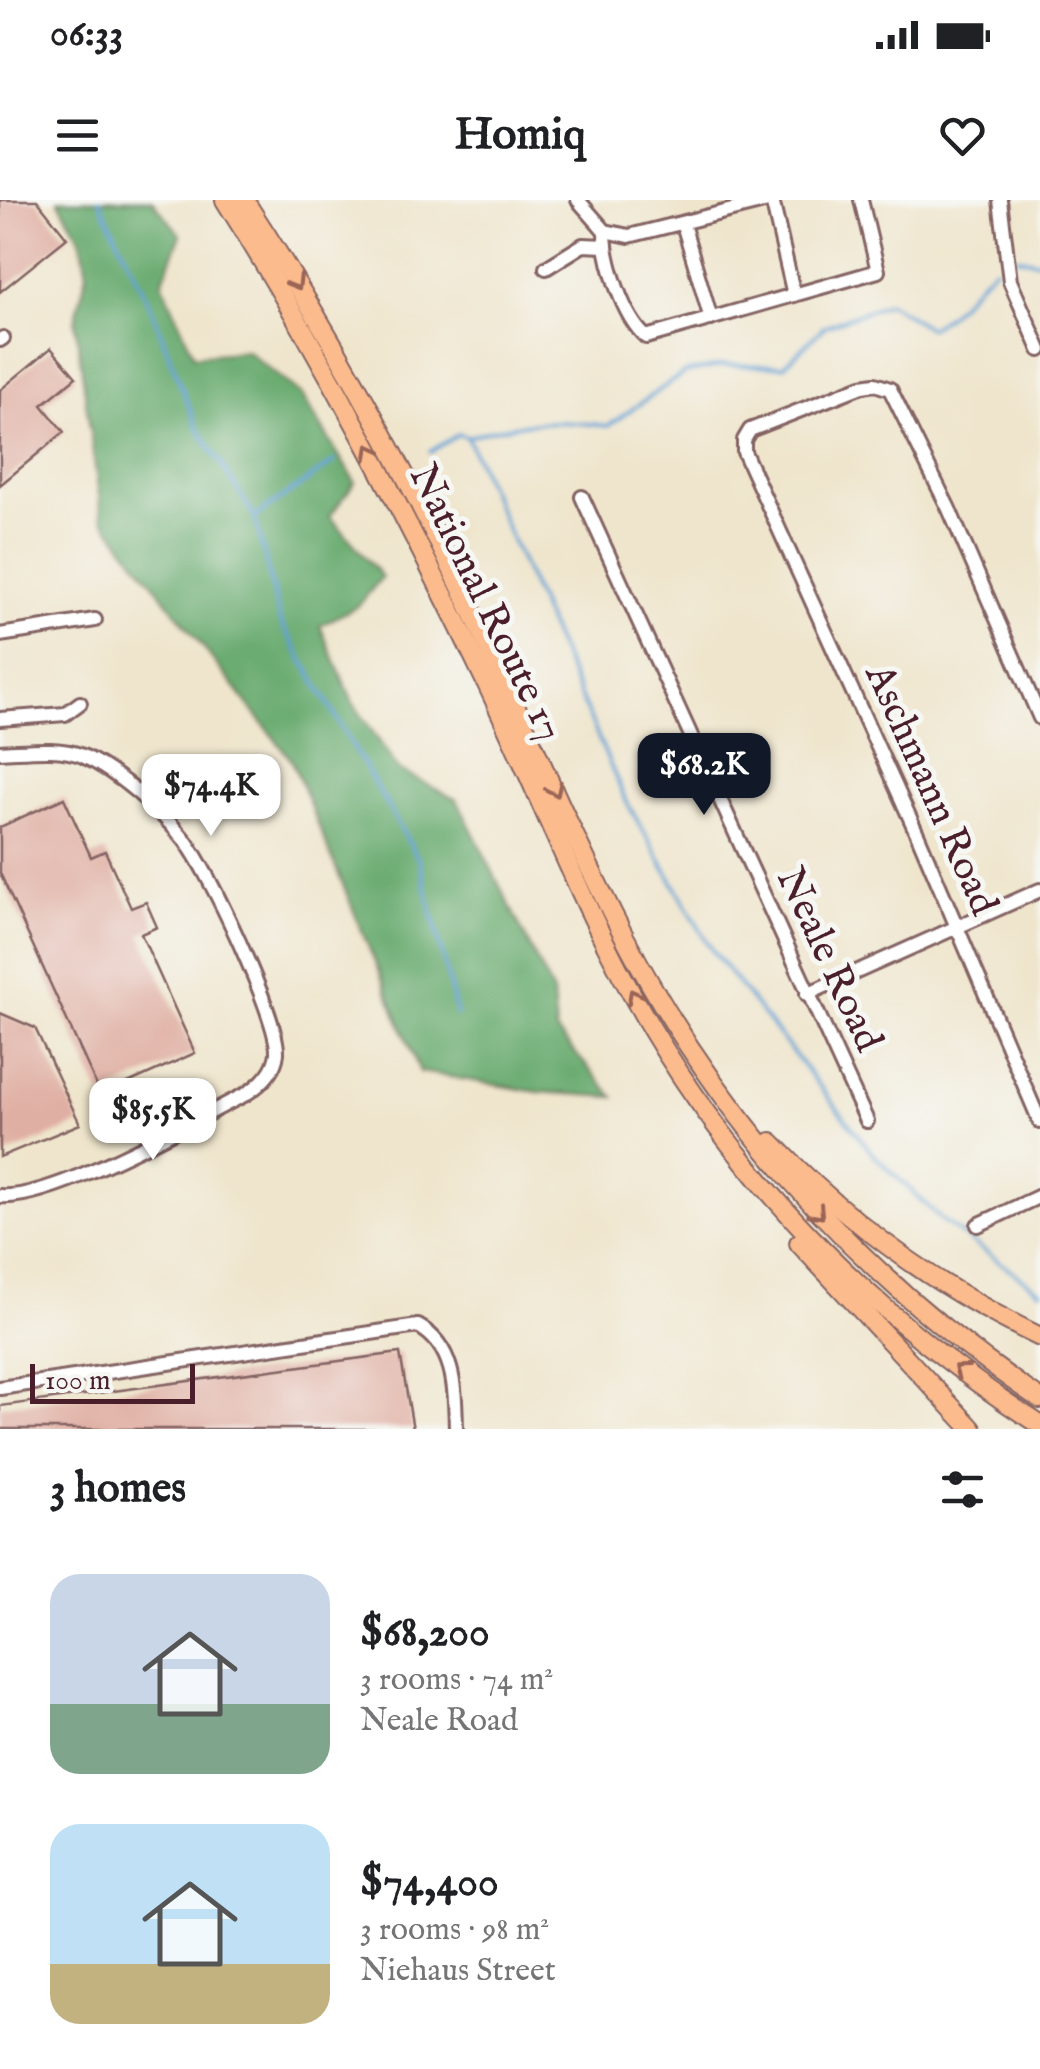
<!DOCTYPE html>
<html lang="en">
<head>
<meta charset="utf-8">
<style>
	:root { --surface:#fff; --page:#f6f6f6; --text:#202124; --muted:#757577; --accent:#111827 }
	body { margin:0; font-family:"IM FELL English",serif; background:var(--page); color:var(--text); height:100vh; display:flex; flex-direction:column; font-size:38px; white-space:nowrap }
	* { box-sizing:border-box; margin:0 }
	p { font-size:32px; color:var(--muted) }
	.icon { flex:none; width:55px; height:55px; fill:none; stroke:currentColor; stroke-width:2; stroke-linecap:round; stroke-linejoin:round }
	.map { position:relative; height:1229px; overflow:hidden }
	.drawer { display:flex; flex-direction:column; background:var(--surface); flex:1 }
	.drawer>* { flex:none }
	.scale { position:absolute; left:30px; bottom:25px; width:165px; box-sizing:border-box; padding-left:10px; border:5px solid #4a1f2b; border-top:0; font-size:28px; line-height:35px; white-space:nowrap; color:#4a1f2b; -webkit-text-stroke:8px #f6f6f2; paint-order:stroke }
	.price { position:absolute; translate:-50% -85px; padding:0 22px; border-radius:20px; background:#fff; color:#222; font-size:32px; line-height:65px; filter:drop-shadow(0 2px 5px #0008) }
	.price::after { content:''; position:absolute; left:50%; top:60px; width:30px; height:22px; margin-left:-15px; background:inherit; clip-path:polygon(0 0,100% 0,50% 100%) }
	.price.on { background:var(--accent); color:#fff }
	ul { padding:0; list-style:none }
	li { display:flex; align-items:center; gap:30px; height:250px; padding:0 50px }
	li span { display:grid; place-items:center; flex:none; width:280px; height:200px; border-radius:30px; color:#555 }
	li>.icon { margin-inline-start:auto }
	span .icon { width:120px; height:120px; fill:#fffc; stroke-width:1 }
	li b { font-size:42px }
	h2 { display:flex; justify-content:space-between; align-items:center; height:120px; padding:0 50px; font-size:42px }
	.status { display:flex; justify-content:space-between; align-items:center; height:70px; padding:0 50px; background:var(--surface); direction:ltr }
	.status svg { height:28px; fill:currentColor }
	header { display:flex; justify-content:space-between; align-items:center; height:130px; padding:0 50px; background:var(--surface); font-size:45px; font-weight:800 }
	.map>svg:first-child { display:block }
	.forest { fill:#6aac71; stroke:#5a664e; stroke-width:2.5 }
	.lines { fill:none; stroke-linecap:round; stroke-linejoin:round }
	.stream { stroke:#5e9fd1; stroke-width:4 }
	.building { fill:#e0afa3 }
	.minor-casing { stroke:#846463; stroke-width:18 }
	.highway-casing { stroke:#846463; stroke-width:22 }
	.minor { stroke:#fff; stroke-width:12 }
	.highway { stroke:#fbbb8d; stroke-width:18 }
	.oneway { stroke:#9a6557 }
	.labels { text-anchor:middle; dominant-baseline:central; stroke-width:10; stroke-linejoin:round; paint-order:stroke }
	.street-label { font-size:40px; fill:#4a1f2b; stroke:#f6f6f2 }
</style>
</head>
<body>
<div class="status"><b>06:33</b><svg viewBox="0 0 49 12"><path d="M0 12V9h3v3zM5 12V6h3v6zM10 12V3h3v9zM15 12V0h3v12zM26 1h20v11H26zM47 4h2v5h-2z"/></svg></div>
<header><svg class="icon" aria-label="menu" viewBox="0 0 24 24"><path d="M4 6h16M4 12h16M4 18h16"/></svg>Homiq<svg class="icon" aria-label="heart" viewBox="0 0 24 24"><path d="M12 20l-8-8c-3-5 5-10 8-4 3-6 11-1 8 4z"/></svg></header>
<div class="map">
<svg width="1040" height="1229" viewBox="0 0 1040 1229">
	<rect width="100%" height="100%" fill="#f6f6f2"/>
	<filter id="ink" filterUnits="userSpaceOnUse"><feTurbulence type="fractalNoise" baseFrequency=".01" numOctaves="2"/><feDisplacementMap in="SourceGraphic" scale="20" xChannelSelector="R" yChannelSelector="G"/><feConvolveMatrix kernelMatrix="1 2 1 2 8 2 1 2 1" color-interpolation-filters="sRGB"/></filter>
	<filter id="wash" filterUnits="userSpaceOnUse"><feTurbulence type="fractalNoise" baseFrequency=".0048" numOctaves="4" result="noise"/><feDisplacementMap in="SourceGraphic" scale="40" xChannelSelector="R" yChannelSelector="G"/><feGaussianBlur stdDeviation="2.25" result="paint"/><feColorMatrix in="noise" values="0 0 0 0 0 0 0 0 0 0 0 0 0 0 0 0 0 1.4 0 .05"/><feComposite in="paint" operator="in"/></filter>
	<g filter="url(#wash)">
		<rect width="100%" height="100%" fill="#efe5cc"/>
		<polygon class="forest" points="58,0 152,0 181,35 162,82 194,156 247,151 302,195 355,282 330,316 382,377 359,405 320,426 353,503 399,570 457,600 553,793 556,831 614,897 538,892 420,872 292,561 102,318 75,121 87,73 81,39"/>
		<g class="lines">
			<g class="stream">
				<polyline points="99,0 150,105 196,225 255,317 280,421 419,660 457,815"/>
				<polyline points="1016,57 1040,62"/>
				<polyline points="467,237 625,599 712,750 873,954 943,1021 1040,1091"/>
				<path d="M430,252l29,-18 8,3c54,-16 85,-18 141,-11l76,-53 40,-8 60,1 41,-40 64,-23 39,25c28,-13 43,-41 67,-60"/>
				<polyline points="255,317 335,261"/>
			</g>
		</g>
		<g id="blocks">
			<g class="building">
				<polygon points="0,0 37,0 67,38 0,92"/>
				<polygon points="51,148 76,177 42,205 64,232 0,285 0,190"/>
				<polygon points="64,598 91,657 105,651 131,708 146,702 157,727 141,734 195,853 101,895 0,673 0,627"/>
				<polygon points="0,813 35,828 80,924 0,957"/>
				<polygon points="400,1153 413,1229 0,1229 0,1206"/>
			</g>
		</g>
	</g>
	<g filter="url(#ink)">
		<use href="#blocks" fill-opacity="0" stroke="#846463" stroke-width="2.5"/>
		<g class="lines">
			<defs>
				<g id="minor">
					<polyline points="578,0 605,31 629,36 772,0"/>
					<polyline points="772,0 794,95"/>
					<polyline points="1000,0 1010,81 1040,150"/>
					<polyline points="683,24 711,119"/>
					<path d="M605,31c0,30 18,86 41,106l232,-66 -17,-71"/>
					<polyline points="546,68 583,45 605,46"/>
					<polyline points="0,140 3,138"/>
					<polyline points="582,297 867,921"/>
					<polyline points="0,435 95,420"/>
					<polyline points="1040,518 949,309 890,189 875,184 862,186 750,230 744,240 744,252 919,638 1040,922"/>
					<polyline points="0,519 65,514 80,503"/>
					<path d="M0,552c26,-1 59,-6 83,4 35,16 76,53 100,82 24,27 96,182 94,215 -2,19 -17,32 -31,41 -52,26 -194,107 -246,102"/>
					<polyline points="807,794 1040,690"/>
					<polyline points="978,1025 1040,996"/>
					<path d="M0,1188l418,-62c38,21 37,65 38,103"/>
				</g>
				<g id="highway">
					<path d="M225,0c98,156 182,318 262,484 55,115 100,237 166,347 96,161 230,293 387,394"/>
					<path d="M244,0c78,120 149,247 211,375 58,120 108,245 170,363 99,188 239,342 415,461"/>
					<path d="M771,942c78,82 167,146 269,195"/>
					<polyline points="799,1043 972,1229"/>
				</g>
			</defs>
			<use href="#minor" class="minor-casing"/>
			<use href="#highway" class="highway-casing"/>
			<use href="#minor" class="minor"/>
			<use href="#highway" class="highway"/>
		</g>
		<defs><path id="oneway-chevron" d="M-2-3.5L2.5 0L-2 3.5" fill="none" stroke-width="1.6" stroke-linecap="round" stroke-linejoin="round" transform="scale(2.5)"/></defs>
		<g class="oneway">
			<use href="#oneway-chevron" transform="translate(296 83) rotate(59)"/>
			<use href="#oneway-chevron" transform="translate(371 251) rotate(-118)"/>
			<use href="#oneway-chevron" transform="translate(555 590) rotate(65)"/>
			<use href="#oneway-chevron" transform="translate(634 796) rotate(-118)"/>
			<use href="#oneway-chevron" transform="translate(818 1013) rotate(47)"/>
			<use href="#oneway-chevron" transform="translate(960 1170) rotate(-143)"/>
		</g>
	</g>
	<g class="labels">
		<g class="street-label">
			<text transform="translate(485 403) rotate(64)">National Route 17</text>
			<text transform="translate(930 590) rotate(66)">Aschmann Road</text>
			<text transform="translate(828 760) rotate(65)">Neale Road</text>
		</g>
	</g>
</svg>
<div class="scale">100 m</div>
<b class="price on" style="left:704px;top:618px">$68.2K</b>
<b class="price" style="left:211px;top:639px">$74.4K</b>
<b class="price" style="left:153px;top:963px">$85.5K</b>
</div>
<section class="drawer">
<h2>3 homes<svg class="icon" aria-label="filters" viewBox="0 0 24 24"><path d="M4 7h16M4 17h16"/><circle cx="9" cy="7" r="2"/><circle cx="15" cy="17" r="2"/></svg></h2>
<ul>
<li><span style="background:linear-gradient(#c9d6e8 65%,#7fa58c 0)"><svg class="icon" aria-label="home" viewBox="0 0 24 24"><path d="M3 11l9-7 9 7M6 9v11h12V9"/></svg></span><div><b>$68,200</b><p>3 rooms · 74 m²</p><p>Neale Road</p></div></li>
<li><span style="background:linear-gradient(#bfe0f5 70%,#c2b280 0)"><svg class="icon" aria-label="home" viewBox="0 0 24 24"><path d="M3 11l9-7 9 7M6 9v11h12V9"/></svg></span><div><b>$74,400</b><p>3 rooms · 98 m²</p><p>Niehaus Street</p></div></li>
</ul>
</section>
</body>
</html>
